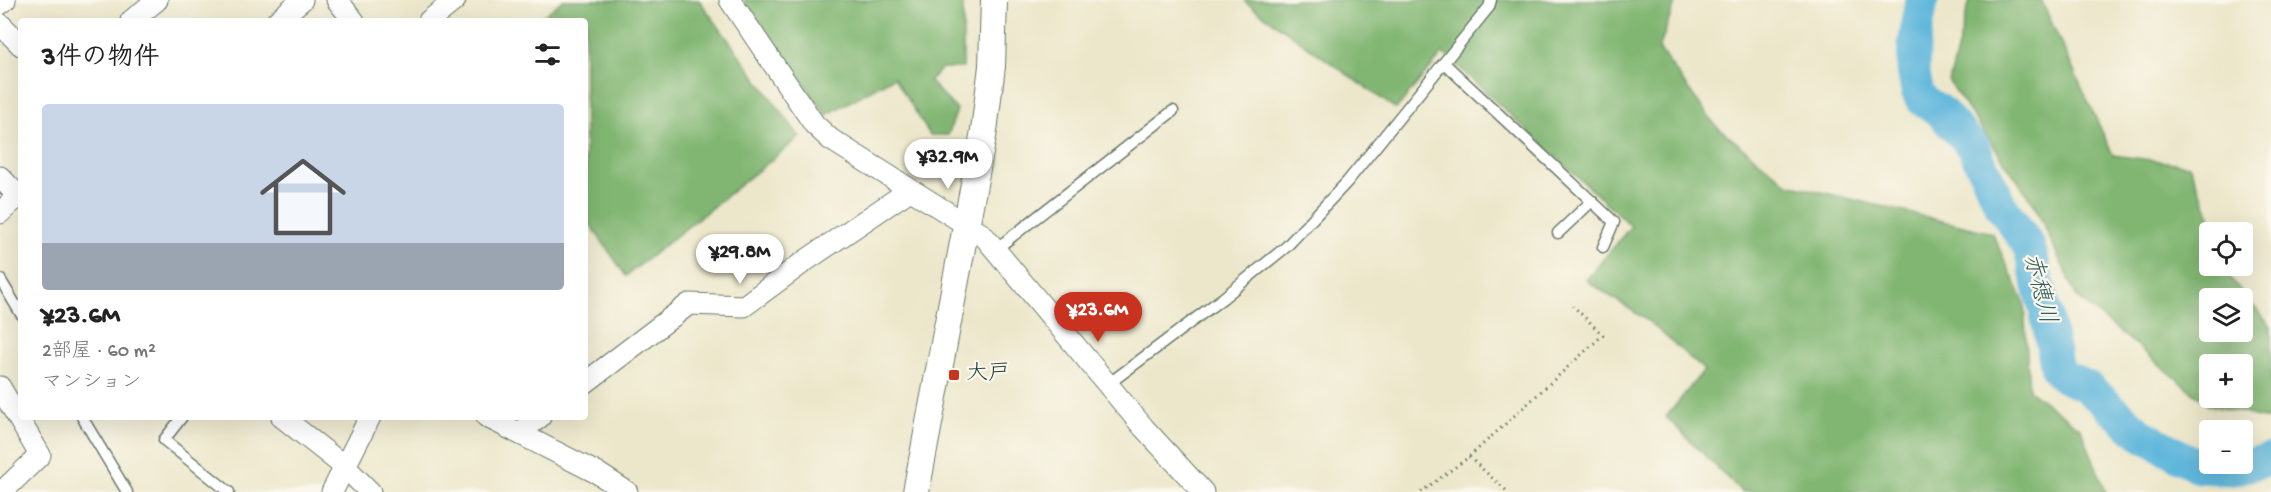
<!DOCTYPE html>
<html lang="ja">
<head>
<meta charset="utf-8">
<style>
	:root { --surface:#fff; --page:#f6f6f6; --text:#222; --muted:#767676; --line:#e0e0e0; --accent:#c8321e }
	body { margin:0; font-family:"Gochi Hand","Klee One",sans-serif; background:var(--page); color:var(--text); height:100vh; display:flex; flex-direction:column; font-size:22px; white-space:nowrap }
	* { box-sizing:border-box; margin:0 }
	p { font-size:20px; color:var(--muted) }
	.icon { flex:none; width:33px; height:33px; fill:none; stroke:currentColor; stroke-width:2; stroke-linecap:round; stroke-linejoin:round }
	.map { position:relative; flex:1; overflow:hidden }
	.drawer { position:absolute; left:18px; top:18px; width:570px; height:402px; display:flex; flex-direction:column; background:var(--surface); border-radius:6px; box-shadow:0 6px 24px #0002 }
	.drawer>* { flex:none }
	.controls { position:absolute; left:2199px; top:222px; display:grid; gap:12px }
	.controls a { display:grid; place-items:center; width:54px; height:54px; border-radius:6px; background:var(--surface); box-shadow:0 6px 24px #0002; font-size:30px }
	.price { position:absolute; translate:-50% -51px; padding:0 14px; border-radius:21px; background:#fff; color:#222; font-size:20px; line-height:39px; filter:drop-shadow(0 2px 3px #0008) }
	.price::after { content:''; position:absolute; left:50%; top:36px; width:18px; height:14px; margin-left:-9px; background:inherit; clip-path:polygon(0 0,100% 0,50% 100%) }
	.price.current { background:var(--accent); color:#fff }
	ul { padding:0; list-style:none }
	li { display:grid; align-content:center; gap:12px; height:318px; padding:0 24px }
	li+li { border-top:2px solid var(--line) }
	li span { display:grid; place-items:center; height:186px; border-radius:6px; color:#555 }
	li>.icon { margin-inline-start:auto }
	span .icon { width:108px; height:108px; fill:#fffc; stroke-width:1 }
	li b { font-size:26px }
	h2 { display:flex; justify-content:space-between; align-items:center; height:72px; padding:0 24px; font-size:26px }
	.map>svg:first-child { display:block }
	.forest { fill:#81b672; stroke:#507a53; stroke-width:1.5; fill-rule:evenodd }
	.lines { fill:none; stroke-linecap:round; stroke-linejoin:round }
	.river { stroke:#60b7dc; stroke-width:33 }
	.service-casing { stroke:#677868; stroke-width:13 }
	.minor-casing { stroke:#677868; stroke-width:23 }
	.tertiary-casing { stroke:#677868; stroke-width:28 }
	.path { stroke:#677868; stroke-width:3; stroke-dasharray:1.5 4.5; stroke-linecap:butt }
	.service { stroke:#fff; stroke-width:10 }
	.minor { stroke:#fff; stroke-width:21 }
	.tertiary { stroke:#fff; stroke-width:26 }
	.poi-dot { fill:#c8321e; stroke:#fbf7ec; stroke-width:2 }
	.labels { text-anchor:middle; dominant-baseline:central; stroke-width:4.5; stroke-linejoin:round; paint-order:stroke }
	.poi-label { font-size:22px; fill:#1f3d34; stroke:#fbf7ec; text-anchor:start }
	.water-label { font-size:24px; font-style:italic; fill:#2f5c5e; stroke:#fbf7ec }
</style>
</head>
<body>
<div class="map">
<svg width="2271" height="492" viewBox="0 0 2271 492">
	<rect width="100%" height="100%" fill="#fbf7ec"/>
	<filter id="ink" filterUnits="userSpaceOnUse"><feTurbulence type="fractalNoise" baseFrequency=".0167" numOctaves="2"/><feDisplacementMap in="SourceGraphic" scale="12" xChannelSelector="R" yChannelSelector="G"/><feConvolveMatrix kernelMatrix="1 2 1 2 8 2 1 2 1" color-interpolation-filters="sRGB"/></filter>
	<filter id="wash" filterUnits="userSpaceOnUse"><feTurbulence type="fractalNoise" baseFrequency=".008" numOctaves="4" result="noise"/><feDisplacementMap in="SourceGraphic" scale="24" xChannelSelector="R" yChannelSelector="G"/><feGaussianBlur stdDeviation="1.35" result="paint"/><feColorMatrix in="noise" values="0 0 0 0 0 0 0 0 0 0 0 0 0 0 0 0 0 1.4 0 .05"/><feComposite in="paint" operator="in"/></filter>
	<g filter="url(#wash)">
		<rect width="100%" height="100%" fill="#ece7ca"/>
		<g class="forest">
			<polygon points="563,0 699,0 800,137 626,276 585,217 585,21 537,21"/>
			<polygon points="744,0 963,0 963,68 942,68 929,81 957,110 948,135 930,135 894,77 826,115"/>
			<polygon points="1246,0 1676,0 1659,49 1715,125 1788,184 1992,233 2024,302 2029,390 2081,429 2106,492 1742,492 1666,417 1704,370 1648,321 1586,280 1631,226 1443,53 1396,109 1245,2"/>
			<path d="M1970,0h71l72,155 76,10 28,67h-7v34h14l2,7 45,54v93l-62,-15 -132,-108 -43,-93 -85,-122zM2242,298v34h-32v-34zM2210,364h32v34h-32z"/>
		</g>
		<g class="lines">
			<polyline class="river" points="1922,0 1914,45 1913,70 1917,90 1921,99 1941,112 1973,147 2001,206 2029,246 2046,313 2057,370 2065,377 2087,387 2142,435 2200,467 2232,469 2271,459"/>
		</g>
	</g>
	<g filter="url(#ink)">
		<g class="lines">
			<defs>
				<g id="service">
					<polyline points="1444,63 1614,222 1603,247"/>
					<polyline points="1558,233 1592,201"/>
					<polyline points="996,249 1173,111"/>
					<polyline points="0,279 21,314"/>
					<polyline points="1107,385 1223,298 1286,247 1347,182 1489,7 1491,0"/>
					<polyline points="82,417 127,492"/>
					<polyline points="182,417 164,440 229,492"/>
				</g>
				<g id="minor">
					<polyline points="337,0 354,21"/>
					<polyline points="730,0 814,124 830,139 983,235 1144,428 1203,492"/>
					<polyline points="0,4 5,0"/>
					<polyline points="131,21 157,0"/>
					<polyline points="277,21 302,0"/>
					<polyline points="429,21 455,0"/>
					<polyline points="0,24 21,45"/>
					<polyline points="0,177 21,199"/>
					<polyline points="0,213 18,196"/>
					<polyline points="585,383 689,304 744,306 805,261 910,190"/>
					<polyline points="0,387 40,455 2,492"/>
					<polyline points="282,417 345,467 370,492"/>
					<polyline points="487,417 599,474 627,492"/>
					<polyline points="519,433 540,417"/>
					<polyline points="332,492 370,417"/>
				</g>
				<polyline id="tertiary" points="916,492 984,131 992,66 994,0"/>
			</defs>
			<use href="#service" class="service-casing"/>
			<use href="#minor" class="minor-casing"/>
			<use href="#tertiary" class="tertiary-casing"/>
			<g class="path">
				<polyline points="1469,457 1508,492"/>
				<polyline points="1421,492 1469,457 1603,335 1573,306"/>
			</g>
			<use href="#service" class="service"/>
			<use href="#minor" class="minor"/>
			<use href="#tertiary" class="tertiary"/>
		</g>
	</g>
	<rect class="poi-dot" x="948" y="369" width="12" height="12" rx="3"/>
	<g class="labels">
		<g class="poi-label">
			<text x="966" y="375">大戸</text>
		</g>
		<g class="water-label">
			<text transform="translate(2038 289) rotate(76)">赤穂川</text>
		</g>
	</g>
</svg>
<div class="controls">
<a><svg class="icon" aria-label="locate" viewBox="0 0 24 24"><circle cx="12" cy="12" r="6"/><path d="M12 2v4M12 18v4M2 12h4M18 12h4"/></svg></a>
<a><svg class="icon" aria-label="layers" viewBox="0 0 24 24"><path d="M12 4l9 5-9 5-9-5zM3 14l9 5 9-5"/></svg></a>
<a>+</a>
<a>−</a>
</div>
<b class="price" style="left:948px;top:190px">¥32.9M</b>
<b class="price" style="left:740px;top:285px">¥29.8M</b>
<b class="price current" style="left:1098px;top:343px">¥23.6M</b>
<section class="drawer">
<h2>3件の物件<svg class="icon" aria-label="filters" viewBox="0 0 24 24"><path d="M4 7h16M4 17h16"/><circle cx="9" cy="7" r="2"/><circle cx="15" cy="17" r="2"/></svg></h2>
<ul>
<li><span style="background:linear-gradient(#c9d6e8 75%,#9aa5b1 0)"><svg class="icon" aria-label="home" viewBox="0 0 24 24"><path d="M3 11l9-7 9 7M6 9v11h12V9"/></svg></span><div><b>¥23.6M</b><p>2部屋 · 60 m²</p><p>マンション</p></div></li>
</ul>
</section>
</div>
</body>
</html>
